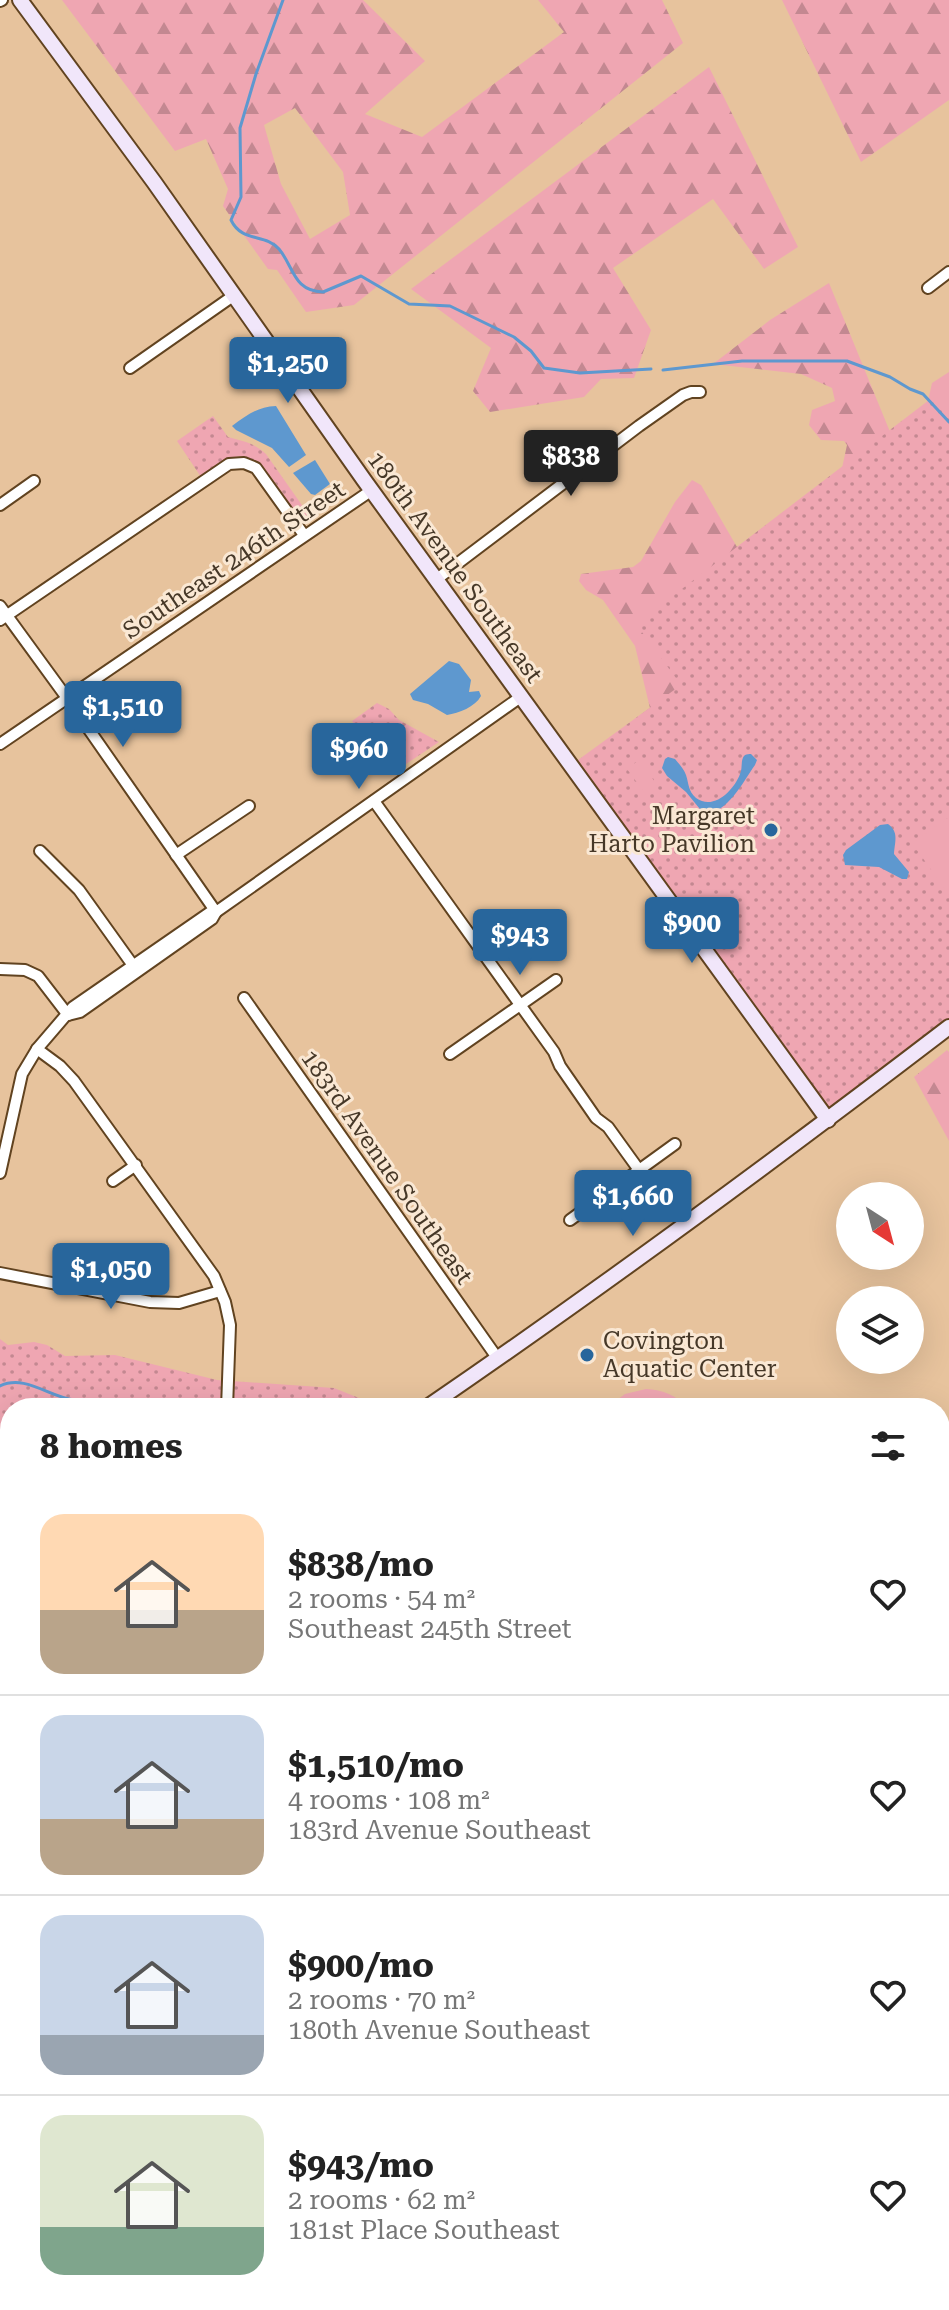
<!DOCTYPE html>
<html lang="en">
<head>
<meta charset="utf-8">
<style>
	:root { --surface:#fff; --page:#f2f2f2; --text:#222; --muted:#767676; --line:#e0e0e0; --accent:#28669c }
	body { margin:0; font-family:"Roboto Serif",serif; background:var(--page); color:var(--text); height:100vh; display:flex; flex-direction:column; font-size:30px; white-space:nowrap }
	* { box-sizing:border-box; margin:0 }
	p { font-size:26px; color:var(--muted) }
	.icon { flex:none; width:44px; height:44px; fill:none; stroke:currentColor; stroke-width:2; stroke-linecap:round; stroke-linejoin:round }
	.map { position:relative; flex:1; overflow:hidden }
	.details { position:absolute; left:0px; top:1398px; width:950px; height:912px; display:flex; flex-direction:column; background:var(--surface); border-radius:32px 32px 0 0; box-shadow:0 8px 32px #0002 }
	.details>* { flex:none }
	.needle { width:52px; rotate:144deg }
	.buttons { position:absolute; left:836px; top:1182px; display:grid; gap:16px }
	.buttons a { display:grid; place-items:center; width:88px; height:88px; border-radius:50%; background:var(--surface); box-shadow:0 8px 32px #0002; font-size:40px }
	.price { position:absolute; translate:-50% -68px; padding:0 18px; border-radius:8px; background:var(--accent); color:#fff; font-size:26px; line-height:52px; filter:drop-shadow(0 2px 4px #0008) }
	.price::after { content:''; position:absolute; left:50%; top:48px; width:24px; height:18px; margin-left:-12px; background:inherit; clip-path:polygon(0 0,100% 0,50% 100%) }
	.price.selected { background:#222; color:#fff }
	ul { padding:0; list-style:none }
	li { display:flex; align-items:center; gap:24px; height:200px; padding:0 40px }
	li+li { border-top:2px solid var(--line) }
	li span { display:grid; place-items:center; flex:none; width:224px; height:160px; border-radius:24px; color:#555 }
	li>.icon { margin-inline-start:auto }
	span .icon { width:96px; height:96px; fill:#fffc; stroke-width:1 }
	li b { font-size:34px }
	h2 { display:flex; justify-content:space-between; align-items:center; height:96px; padding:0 40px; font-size:34px }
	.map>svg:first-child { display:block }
	.forest { fill:url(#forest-firs); fill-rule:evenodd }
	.cemetery { fill:url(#cemetery-stones) }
	.park { fill:url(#park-dots) }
	.pitch { fill:#efa6b2 }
	.water { fill:#5e98cf }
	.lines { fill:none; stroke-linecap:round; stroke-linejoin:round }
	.stream { stroke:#5e98cf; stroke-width:3 }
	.street-casing { stroke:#614320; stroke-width:14 }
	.secondary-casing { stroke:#614320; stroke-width:18 }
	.street { stroke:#fff; stroke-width:10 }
	.secondary { stroke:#f1e6fa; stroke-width:14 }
	.poi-dot { fill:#28669c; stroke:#fae8d4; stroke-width:3 }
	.labels { text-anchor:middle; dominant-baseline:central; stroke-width:6; stroke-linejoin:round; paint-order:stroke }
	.street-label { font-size:24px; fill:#463828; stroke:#fae8d4 }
	.poi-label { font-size:24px; fill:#463828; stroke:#fae8d4; text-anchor:end }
</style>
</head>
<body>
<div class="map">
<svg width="949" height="2310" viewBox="0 0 949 2310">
	<defs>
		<pattern id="forest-firs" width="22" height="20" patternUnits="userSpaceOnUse" patternTransform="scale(2)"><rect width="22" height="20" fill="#efa6b2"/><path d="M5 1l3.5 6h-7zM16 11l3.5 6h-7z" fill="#c38891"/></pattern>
		<pattern id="cemetery-stones" width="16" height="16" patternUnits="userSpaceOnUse" patternTransform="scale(2)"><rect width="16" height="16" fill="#efa6b2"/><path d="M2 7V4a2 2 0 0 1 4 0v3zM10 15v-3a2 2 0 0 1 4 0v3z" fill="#c38891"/></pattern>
		<pattern id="park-dots" width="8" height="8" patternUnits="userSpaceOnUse" patternTransform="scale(2)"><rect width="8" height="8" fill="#efa6b2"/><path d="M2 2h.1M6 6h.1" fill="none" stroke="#c38891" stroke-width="1.8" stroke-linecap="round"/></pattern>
	</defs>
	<rect width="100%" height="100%" fill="#e7c39d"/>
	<g class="forest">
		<path d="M62,0h301l62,61 -60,53 57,23 142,-105 -26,-32h124l21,43 -329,262 -48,7 -29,-42 -9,-1 -45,-63 5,-17 -22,-50 -31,12zM295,108l48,64 7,43 -40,24 -29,-55 -17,-59z"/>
		<polygon points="782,0 949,0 949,100 861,162"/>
		<polygon points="709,67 798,247 764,269 713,199 613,268 651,330 634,378 601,379 584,397 490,412 473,391 491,348 411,289"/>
		<path d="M829,283c40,96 78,193 120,289l-316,148 17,-12 -15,-62 -32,-46 -17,-10 -7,-9 2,-7 52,-7 8,-6 34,-59 17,-22 9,5 36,62 105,-79 5,-23 -3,-4 -23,-1 -12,-15 3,-15 23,-9 -3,-13 -31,-14 -88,-10 57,-44z"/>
		<polygon points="949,372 949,424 928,401 932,383"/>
		<polygon points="947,1050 949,1052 949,1141 914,1077"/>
	</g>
	<g class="cemetery">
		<polygon points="949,1676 949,2310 370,2310 363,2300 940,2300 940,1682"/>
		<polygon points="10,1718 10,1806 0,1792 0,1725"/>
	</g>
	<g class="park">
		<polygon points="933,397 949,419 949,1020 830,1108 732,978 578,760 681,685 636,624"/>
		<path d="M213,416l15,21c14,4 27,6 38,17l45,64 -7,5 -5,-4c-14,-20 -37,-68 -65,-62 -12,2 -23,13 -33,20l-24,-36z"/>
		<polygon points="377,703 389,709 399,720 439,742 391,774 352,721"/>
		<polygon points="0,1339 8,1345 34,1342 47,1345 65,1356 115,1355 217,1380 334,1388 384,1408 10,1408 10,1444 0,1444"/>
	</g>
	<g class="pitch">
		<polygon points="639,760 658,786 646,795 627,769"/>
		<polygon points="949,817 949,895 912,843"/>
		<path d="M646,1389c17,1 30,6 42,19h-25l-18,-4 -16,4h-23l19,-14z"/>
	</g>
	<g class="water">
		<path d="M276,406l30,49 -17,12 -17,-19 -36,-18 -4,-4c15,-11 25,-19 44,-20z"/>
		<polygon points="315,460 330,484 315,495 311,494 293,473"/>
		<path d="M449,661l10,3 12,16 -2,12 10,-1 2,5c-6,11 -22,17 -34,19l-19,-11 -15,-4 -3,-6z"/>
		<path d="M751,754l6,6 -2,5c-12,17 -28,49 -51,49l-18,-22 -19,-16 -5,-8 3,-9 3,-2 7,2c4,5 9,10 11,16 3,9 2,16 10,23 18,13 38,-8 44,-24 3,-6 0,-15 5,-19 2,-1 4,-1 6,-1z"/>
		<path d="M888,824c11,8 7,17 6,30l15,18 -2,7h-5l-23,-12 -34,-2 -2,-10 3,-5 34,-25z"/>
	</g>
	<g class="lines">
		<g class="stream">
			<path d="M283,0l-27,74 -16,54 1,69 -10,23c11,23 34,13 48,29 15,18 14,42 44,43l38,-16 48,28 41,2 64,31 17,14 13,17 36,5 71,-4"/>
			<polyline points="663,370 742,361 847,361 890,377 910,389 923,394 949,422"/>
			<path d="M0,1386c25,-12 49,11 74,14 32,4 56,-2 89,8"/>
		</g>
		<defs>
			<g id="street">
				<polyline points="0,1 2,0"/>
				<polyline points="928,288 949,272"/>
				<polyline points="130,368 233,296"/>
				<polyline points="0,505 34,481"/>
				<polyline points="437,579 639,426 683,395 691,392 700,392"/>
				<polyline points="0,606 67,698 216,912 522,696"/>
				<polyline points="0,620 229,464 244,463 256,468 304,535"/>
				<polyline points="0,744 372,490"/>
				<polyline points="374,801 554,1052 560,1066 596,1118 608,1127 639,1170"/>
				<polyline points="40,851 79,890 137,971"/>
				<polyline points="176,855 249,806"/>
				<polyline points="0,969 25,970 38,976 68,1015"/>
				<polyline points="244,998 498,1359"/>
				<polyline points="37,1049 60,1066 74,1081 214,1276 225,1302 230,1325 227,1408"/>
				<polyline points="450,1054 556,980"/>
				<polyline points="0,1173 22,1074 37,1049 73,1007 209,913 216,912 212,919 80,1012 68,1015"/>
				<polyline points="113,1181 136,1165"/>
				<polyline points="570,1220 675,1144"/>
				<polyline points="0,1273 150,1302 179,1303 220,1291"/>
				<polyline points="0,1529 10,1522"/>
				<polyline points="0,1921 10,1923"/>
				<polyline points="940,2020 949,2002"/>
				<polyline points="940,2037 949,2043"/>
				<polyline points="940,2055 949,2060"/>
				<polyline points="940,2235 949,2235"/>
				<polyline points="0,2270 10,2285"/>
				<polyline points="20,2300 27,2310"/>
				<polyline points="640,2300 647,2310"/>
				<polyline points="813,2310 823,2300"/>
			</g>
			<g id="secondary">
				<polyline points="20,0 154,182 364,480 828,1120"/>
				<path d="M426,1408c178,-122 352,-250 523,-381"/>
				<polyline points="0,1710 10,1703"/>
			</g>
		</defs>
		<use href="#street" class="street-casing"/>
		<use href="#secondary" class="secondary-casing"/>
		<use href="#street" class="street"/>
		<use href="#secondary" class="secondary"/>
	</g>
	<g class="poi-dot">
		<circle cx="771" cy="830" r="8"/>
		<circle cx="587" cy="1355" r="8"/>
	</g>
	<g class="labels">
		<g class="street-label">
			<text transform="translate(234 560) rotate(-34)">Southeast 246th Street</text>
			<text transform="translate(455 567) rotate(54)">180th Avenue Southeast</text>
			<text transform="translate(387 1167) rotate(55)">183rd Avenue Southeast</text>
		</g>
		<g class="poi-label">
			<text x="755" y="816">Margaret<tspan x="755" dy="28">Harto Pavilion</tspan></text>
			<text x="603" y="1341" text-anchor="start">Covington<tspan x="603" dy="28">Aquatic Center</tspan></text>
		</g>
	</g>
</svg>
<div class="buttons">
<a><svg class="needle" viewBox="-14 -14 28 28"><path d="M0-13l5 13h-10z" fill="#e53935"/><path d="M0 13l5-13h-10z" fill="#767676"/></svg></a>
<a><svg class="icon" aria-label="layers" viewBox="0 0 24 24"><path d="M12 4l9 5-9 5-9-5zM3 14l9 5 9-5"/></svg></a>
</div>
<b class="price" style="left:288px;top:405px">$1,250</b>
<b class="price selected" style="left:571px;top:498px">$838</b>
<b class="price" style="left:123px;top:749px">$1,510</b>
<b class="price" style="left:359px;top:791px">$960</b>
<b class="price" style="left:692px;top:965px">$900</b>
<b class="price" style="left:520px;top:977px">$943</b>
<b class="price" style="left:633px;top:1238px">$1,660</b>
<b class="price" style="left:111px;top:1311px">$1,050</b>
<section class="details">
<h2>8 homes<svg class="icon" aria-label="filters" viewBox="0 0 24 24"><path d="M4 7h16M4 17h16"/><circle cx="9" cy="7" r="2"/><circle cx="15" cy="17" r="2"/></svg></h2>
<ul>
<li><span style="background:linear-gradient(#ffd9b3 60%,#b9a48a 0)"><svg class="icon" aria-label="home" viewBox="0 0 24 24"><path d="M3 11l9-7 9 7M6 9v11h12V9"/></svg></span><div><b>$838/mo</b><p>2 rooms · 54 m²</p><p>Southeast 245th Street</p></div><svg class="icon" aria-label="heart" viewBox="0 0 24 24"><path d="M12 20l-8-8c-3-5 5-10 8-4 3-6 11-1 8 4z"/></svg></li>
<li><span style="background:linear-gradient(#c9d6e8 65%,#b9a48a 0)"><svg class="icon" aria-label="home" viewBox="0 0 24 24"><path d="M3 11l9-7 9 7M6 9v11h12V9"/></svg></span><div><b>$1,510/mo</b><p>4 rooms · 108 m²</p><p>183rd Avenue Southeast</p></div><svg class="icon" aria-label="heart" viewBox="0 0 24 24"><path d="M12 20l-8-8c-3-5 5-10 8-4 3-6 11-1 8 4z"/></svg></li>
<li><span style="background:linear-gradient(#c9d6e8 75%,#9aa5b1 0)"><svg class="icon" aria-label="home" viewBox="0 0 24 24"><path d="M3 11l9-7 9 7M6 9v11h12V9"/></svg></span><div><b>$900/mo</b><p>2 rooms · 70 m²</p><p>180th Avenue Southeast</p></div><svg class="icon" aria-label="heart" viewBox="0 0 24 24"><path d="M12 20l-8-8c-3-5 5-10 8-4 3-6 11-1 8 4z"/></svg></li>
<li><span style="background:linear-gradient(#dfe7d0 70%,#7fa58c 0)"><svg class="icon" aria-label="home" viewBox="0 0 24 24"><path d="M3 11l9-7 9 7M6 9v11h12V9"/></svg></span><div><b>$943/mo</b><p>2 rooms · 62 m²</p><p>181st Place Southeast</p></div><svg class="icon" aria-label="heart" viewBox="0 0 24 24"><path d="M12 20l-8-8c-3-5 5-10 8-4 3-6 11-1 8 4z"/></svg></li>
</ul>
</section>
</div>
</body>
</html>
